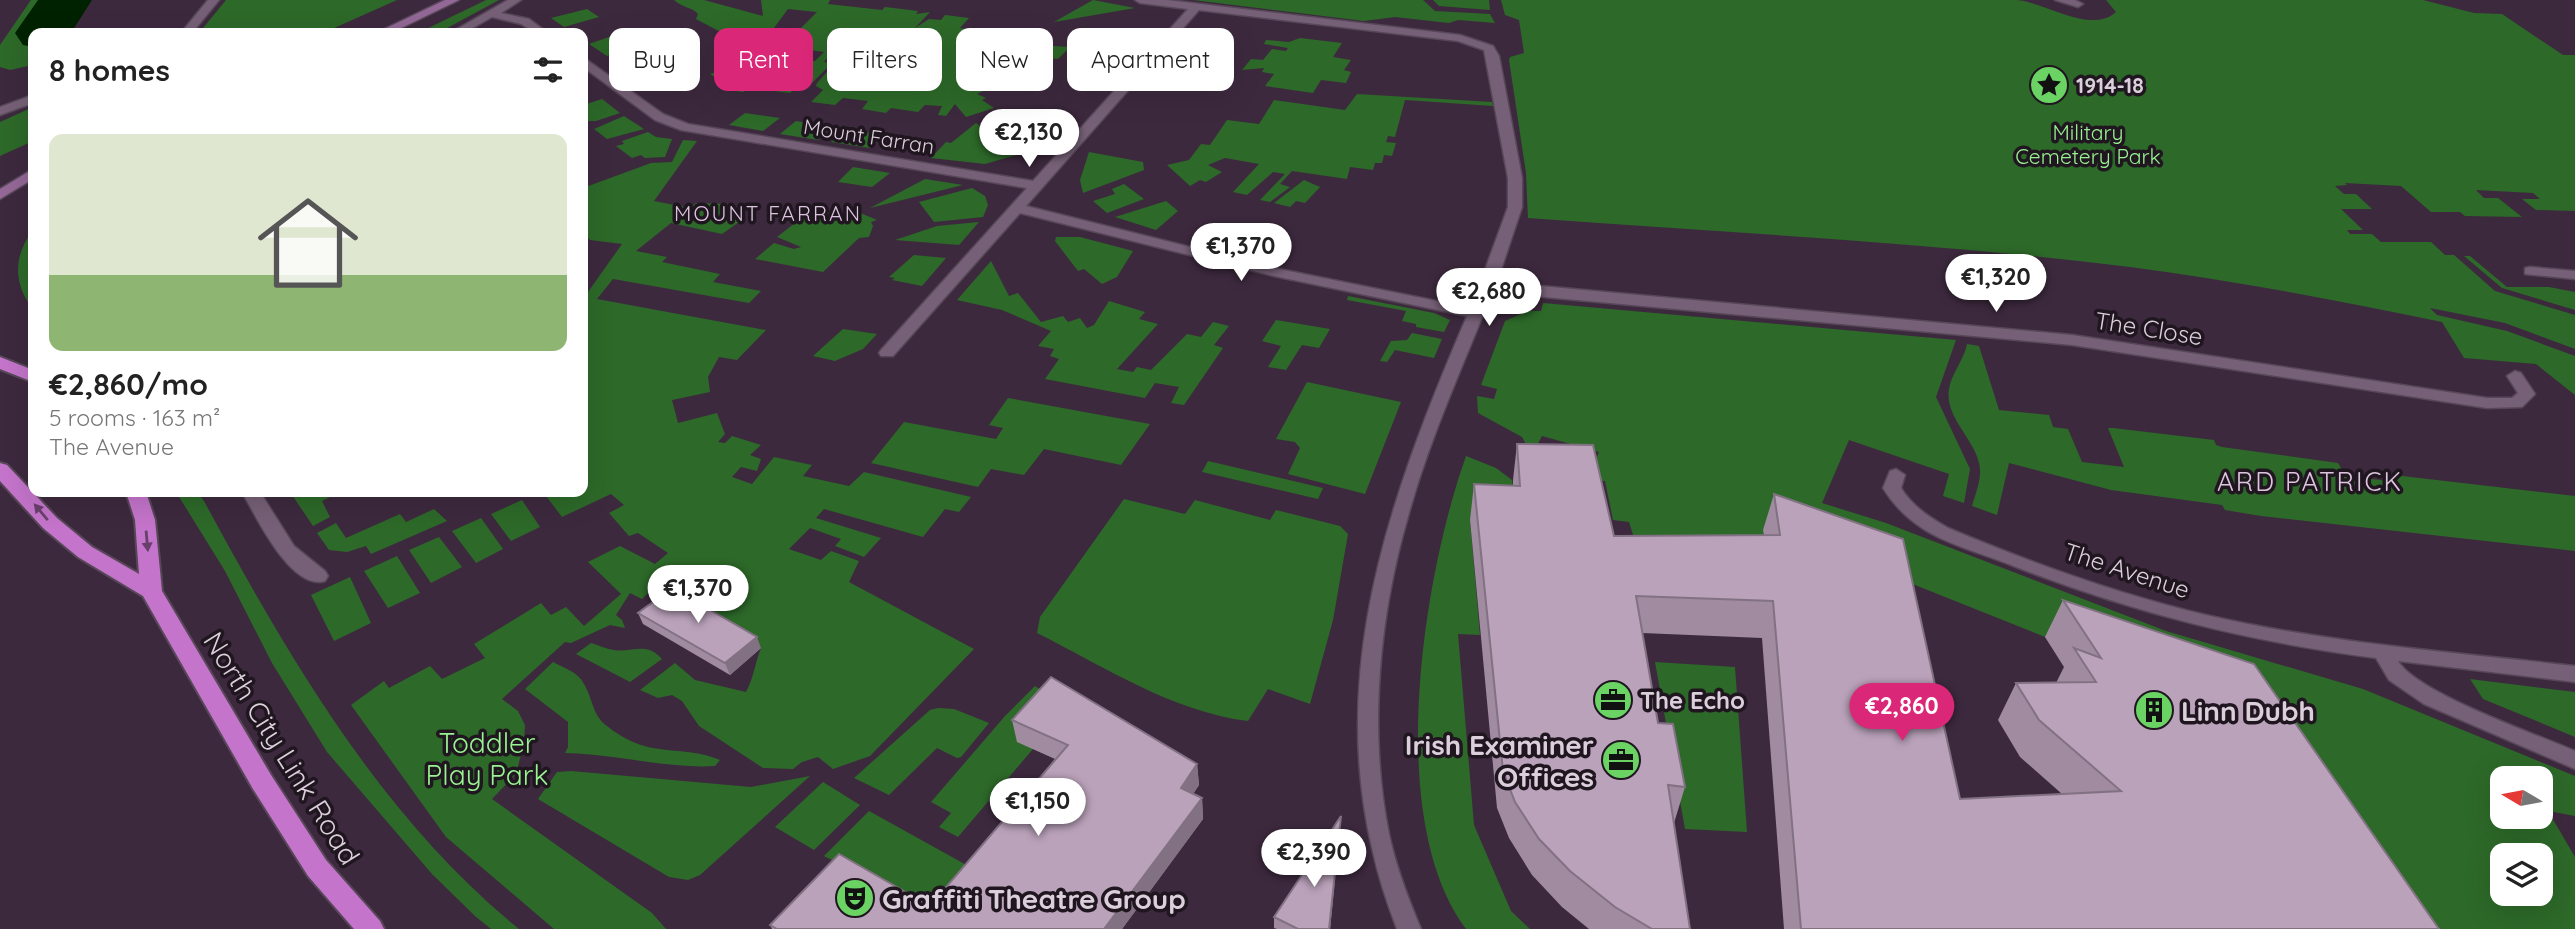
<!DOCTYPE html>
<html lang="en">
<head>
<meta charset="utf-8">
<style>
	:root { --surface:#fff; --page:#f6f6f6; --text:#222; --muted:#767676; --accent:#db2777 }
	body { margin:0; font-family:Quicksand,sans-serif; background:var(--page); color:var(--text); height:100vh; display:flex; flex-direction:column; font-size:26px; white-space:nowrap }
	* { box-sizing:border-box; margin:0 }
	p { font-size:23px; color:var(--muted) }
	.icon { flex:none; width:38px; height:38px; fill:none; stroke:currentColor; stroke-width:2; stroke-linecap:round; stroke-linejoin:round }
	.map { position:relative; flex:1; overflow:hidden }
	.panel { position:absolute; left:28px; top:28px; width:560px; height:469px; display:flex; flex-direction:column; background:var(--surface); border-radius:14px; box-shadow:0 7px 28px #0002 }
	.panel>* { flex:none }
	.hud { position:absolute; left:609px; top:28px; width:665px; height:63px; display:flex; gap:14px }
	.needle { width:46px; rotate:280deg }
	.fabs { position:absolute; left:2490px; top:766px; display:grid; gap:14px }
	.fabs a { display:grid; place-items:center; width:63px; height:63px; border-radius:14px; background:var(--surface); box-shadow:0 7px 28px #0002; font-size:35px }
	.price { position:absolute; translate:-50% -60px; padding:0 16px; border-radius:24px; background:#fff; color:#222; font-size:23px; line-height:46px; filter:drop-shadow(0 2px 4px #0008) }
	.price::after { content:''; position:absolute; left:50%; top:42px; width:21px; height:16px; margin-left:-10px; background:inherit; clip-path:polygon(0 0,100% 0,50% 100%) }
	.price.on { background:var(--accent); color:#fff }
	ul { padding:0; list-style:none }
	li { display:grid; align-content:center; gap:14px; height:371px; padding:0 21px }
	li span { display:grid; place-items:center; height:217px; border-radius:14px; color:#555 }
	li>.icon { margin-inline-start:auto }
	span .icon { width:126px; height:126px; fill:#fffc; stroke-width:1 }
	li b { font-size:30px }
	h2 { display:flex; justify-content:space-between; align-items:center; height:84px; padding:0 21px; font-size:30px }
	.pill { padding:0 24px; border-radius:14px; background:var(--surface); box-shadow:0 7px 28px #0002; font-size:24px; line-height:63px }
	.pill.on { background:var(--accent); color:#fff }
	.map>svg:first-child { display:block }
	.green { fill:#2d6929; fill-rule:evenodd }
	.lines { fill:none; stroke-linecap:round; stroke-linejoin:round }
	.river { fill:#020; fill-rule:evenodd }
	.minor-casing { stroke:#574758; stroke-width:3 }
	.secondary-casing { stroke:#574758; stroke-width:3 }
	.trunk-casing { stroke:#574758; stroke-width:4 }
	.minor { fill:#766077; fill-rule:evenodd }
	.secondary { fill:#936896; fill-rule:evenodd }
	.trunk { fill:#c474ca; fill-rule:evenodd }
	.wall { fill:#a08ba1 }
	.shaded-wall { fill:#827183 }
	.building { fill:#baa2bb; stroke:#827183; stroke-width:2 }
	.oneway { fill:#69406c }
	.labels { text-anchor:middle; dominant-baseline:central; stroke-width:7; stroke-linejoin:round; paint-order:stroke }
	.far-poi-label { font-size:21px; font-weight:bold; fill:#dbcfdc; stroke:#1f161f; text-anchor:start }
	.far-park-label { font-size:21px; fill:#98f291; stroke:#1f161f }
	.far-street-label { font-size:21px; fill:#dbcfdc; stroke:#1f161f }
	.far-neighbourhood-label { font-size:21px; letter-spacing:2px; fill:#dec5df; stroke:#1f161f }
	.street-label { font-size:24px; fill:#dbcfdc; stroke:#1f161f }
	.poi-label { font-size:24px; font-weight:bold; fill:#dbcfdc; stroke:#1f161f; text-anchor:start }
	.neighbourhood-label { font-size:26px; letter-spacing:2px; fill:#dec5df; stroke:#1f161f }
	.near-poi-label { font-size:28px; font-weight:bold; fill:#dbcfdc; stroke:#1f161f; text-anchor:start }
	.near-park-label { font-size:28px; fill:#98f291; stroke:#1f161f }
	.near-street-label { font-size:28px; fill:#dbcfdc; stroke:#1f161f }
</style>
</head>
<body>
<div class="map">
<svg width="2575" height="929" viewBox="0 0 2575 929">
	<rect width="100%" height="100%" fill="#3d293e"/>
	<g class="green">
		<polygon points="31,0 78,0 59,33 33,33 33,65 10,70 0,67 0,45"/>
		<polygon points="226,0 397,0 323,33 199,33"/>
		<polygon points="486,0 499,0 438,33 418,33"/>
		<path d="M674,0h30l59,16 -2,-16h69l-2,4 54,6 3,-3 33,4 -2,3 14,-2 -15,16 14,-9 12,1 4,-5 24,3 -9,10 47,7 -5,8 14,1 -5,5 20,2 6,-6 33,2 -12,12 -10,-1 -12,12 -12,-2 -11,12 -34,-5 -7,8 17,5 -12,6 9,4 -4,2 12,8 -28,9 -11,-13 -9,12 -8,-1 4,-9 -17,-1 -7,7 -27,-4 -5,5 -24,-4 6,-8 -25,-3 -8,7 -24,-3 12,-12 -7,-4 1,-3 23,-26 -11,-1 -5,6 8,1 -22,22h-12l-8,8 -16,-2 31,-30h10l9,-9 -29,-4 8,-8 -10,-1 -8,5 32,-32 -29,-3 -26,35 14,1 -13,18 28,4 -15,14 -18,-1 -15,12 -7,-1 -26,-17 39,-14 -30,-19 11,-4 -34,-18 2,-5c-4,-6 -17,-7 -24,-14z"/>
		<polygon points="1093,0 1135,8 1054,22"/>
		<polygon points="1193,0 1423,0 1435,11 1490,14 1495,23 1458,20 1449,23 1395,17 1364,21"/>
		<polygon points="1433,0 1489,0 1490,10 1439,6"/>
		<path d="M1501,0h516c27,2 74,35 99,12l-10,-12h317l51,13 28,1 61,41h12v156l-39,-1 -14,-11h18l-7,-6 -57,-3 8,8h14l24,19 -57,-1 -5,-4h-29l-30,-26 -56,-3 2,2 -12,1 9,8h12l16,15h-31l22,21h-16l3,4h22l9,8h50l14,13h9l41,36 80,24v34l-70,-26 -75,-15 7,7 70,16 68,25v39l-39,-31 -72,-6 -22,-36c-104,-22 -207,-41 -312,-55 -200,-25 -401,-34 -602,-49l-2,-45 -17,-113 1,-3 14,-4 -5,-33 -14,-5z"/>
		<polygon points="587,9 599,17 564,27 551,18"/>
		<polygon points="1156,32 1136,54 1107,51 1110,42"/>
		<polygon points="612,36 616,39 626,36 639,44 607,56 589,44"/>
		<polygon points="1300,38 1342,43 1333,57 1351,60 1344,70 1351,72 1346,83 1321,80 1313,93 1265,86 1274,74 1262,72 1264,68 1242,70 1251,59 1263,60 1272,49 1286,51 1288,48 1264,44 1266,40 1289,42"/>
		<polygon points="634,50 646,50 659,58 628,71 609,58"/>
		<polygon points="654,65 668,65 682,74 650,86 630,73"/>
		<polygon points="1357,94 1492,102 1493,106 1405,100 1395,137 1388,136 1386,142 1396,143 1392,156 1384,155 1382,163 1375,163 1373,170 1350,167 1347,179 1292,171 1280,184 1290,187 1270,202 1260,200 1285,174 1273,172 1247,195 1233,192 1259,164 1225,158 1208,165 1222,172 1206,182 1200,180 1190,186 1167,165 1189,160 1201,144 1210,145 1227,120 1259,124 1274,100 1345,110"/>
		<polygon points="602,99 620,113 596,121 583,121 583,105"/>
		<polygon points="33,107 33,141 0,156 0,122"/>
		<polygon points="745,113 780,118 763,131 729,125"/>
		<polygon points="624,116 644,129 607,139 594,129"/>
		<polygon points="796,121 833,127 818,140 780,134"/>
		<polygon points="976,123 1020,154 985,164 931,158 946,142 951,143"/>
		<polygon points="1018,124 1045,144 1027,152 1000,130"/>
		<polygon points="848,129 884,135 870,148 831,142"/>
		<polygon points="648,132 656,137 672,139 665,157 645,158 641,155 632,158 616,146 624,144 622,141"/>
		<path d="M683,140l14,1 -43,60 36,7 6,-5 33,1 -11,12 24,4 -20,14 -51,-11 -35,28 31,6 -5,5 58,12 -7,8 48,9 -12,12 -136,-24 -16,20 169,31 -29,30 -18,-3 -11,20 2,15 -38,8 6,23 39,-10 8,21 -7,8 7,1 7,-7 29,9 -11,10 11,4 -4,12 -16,-4 -9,10 20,7 22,-27 38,8 -9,11 46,10 15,-14 107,25 -12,15 -14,-3 -22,28 -99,-28 -8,9 65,20 -17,19 -29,-11 6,-7 -31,-11 -21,21 32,11 10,-9 28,10 -10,21 125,67 -104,107 -37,13 -15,-12 -16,5 -9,7 -30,-1 -64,-42 -17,-25 -10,-6 -14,3 -18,-8 35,-27 20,17 51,12c8,-15 9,-29 15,-44l-102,-66 -17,17 -12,-6 -14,22 6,5 3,8 -15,-3 -39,18 -6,-1 -63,57 16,12 7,14 -1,18 -8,31 -24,25 160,114 14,16h-112l-108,-92 -95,-132 33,-24 5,7 41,-22 12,13 43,-21 -11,-14 67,-41 10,12 15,-8 18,19 37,-32 -33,-32 32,-16 35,18 13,-11 -30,-20 -9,3 -20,-23 15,-8 -13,-11 -49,23 -19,-25h40v-193l39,-55 -32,-4 -7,-8v-44l68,-25 21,-1z"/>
		<polygon points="1089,152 1143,162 1144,170 1083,193 1080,180"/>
		<polygon points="853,167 890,173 872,187 838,182"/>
		<polygon points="925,179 963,185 870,208"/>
		<polygon points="1304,180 1320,187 1305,203 1296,201 1290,207 1274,203"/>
		<polygon points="1124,184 1144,199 1107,213 1093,201 1115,194 1112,189"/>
		<polygon points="972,188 985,196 988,205 983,217 934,222 919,202"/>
		<polygon points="1166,201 1178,211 1156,230 1115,217"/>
		<polygon points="813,209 852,217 858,212 877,220 871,222 873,226 869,237 859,238 823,272 755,259 774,243 794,249 801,247 777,237"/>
		<polygon points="979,222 959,245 895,240 937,226"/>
		<path d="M33,230v79c-20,-25 -20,-53 0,-79z"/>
		<polygon points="1056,237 1080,237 1133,251 1117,277 1102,284 1084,269 1078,271 1055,241"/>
		<polygon points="914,255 946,258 922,286 892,280 895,278 889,277"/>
		<polygon points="2464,256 2470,256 2507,287 2549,287 2575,292 2575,310 2502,288"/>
		<polygon points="991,261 1009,296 1018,293 1041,322 1063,316 1068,322 1080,318 1087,328 1094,325 1109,301 1145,312 1139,319 1158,324 1117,369 1133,372 1137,367 1151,370 1187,334 1201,337 1213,322 1229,326 1214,345 1223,348 1184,405 1171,403 1179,387 1155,383 1145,398 1045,379 1059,359 1050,356 1054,349 1038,346 1051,331 1002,310 957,300"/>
		<polygon points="1348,296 1434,313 1450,320 1444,332 1416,327 1416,324 1402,321 1406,311 1347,300"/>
		<path d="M1543,303l413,37 -20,57 34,72 -6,34 -21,-7 6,-22 -100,-34 -27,63 64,20 280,108 197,58 212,87v40l-27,-5 27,46v72h-155l-375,-292 -155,-62 -123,-19 -131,-12 -7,-22 -16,-2 -8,-39 -18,-1 12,-28 -57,-16 -10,19 -10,-18 -44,-24 -1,-17 17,3 3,-10 -16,-4 24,-64 22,-10h14zM2502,779h39v38h-39zM2502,856h39v38h-39z"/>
		<polygon points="1276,320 1330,329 1319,348 1302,345 1286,370 1268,367 1281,346 1262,341"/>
		<polygon points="843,329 877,334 863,349 835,361 813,356"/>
		<polygon points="1412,333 1442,339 1434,358 1395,350 1387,362 1380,361 1391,341 1407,340"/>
		<path d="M1967,344l12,2 20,64 50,5 4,12 15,2 14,33 42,5 -16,-39h5l101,12 2,5 6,2 116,16 8,13 43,5 -4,-7 190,22v55l-314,-35 -36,-6 -3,-5 -111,-15 -102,-27 -12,52 -25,-9c3,-11 9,-25 8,-37 -2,-28 -36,-50 -31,-80 2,-15 15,-29 18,-45z"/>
		<polygon points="1307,382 1401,402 1365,494 1288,474 1300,448 1295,442 1276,439"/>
		<polygon points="1008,398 1150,424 1121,465 1044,449 1024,475 991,469 978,487 871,463 904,422 996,439 1003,428 989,425"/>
		<path d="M1466,456l30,12 16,12 2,16 -44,24 10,115 -22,-1 16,191 37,86 19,18h-64c-82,-109 -43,-352 0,-473z"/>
		<polygon points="1208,461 1323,488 1318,499 1202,472"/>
		<path d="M176,492h21l7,9c84,155 176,315 315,428h-28l-16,-13 -43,-42 -105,-122 -55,-89 -47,-92z"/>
		<polygon points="290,492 332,492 334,495 322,501 330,517 313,526"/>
		<path d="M1124,499l61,15 10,-14 75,20 6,-10 64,16 8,8 -15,86 -23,84 -42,-15 -20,32c-75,-9 -145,-55 -211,-88l3,-16z"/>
		<polygon points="522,500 540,527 511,541 491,514"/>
		<polygon points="434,509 447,521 371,554 366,546 347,552 329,550 317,533 336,523 346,538 400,514 406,522"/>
		<polygon points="481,518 503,549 476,563 452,531"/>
		<polygon points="439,537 462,567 431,583 409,550"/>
		<polygon points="397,556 420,593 388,608 364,571"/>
		<polygon points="350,577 371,623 334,641 311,595"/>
		<path d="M591,643c7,2 15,6 23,7 19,3 32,-9 48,9l-32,23 -54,-28z"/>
		<path d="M553,662c11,6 25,10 31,22 9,15 8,31 23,42 44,35 72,17 113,34l-5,6c-47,3 -100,-12 -150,-13l3,-6v-25l-43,-33z"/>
		<polygon points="1655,662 1735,667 1747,832 1685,829"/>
		<polygon points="2470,679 2575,692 2575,737 2483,699"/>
		<polygon points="1035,686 1055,699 1033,749 958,837 939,827 951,813 931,802 1005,716"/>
		<polygon points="938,708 954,709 989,723 961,757 957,758 937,748 889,795 854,778 930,710"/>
		<polygon points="571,771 751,787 810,776 700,875 688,880 669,877 538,799 557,772"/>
		<polygon points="823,782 860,805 814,850 775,827"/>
		<polygon points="869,811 970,867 932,911 824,856"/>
	</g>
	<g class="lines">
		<polygon class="river" points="38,0 92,0 71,33 33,33 33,47 23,45 15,33"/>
		<defs>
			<g id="minor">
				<polygon points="208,0 219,0 192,33 181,33"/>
				<polygon points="508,0 521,0 501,13 529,19 548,33 536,33 521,24 492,17 464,33 450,33"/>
				<path d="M1135,0h32l293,35 33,11 6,10 23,122v29l-25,75 575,53 415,63h25l6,-5 -11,-17 8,-5 6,2 14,21 -13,13 -35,1 -415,-63 -539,-49 -40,-6c-29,74 -63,147 -84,223 -30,102 -41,217 -20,321 7,33 19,64 32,95h-24c-85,-217 -17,-410 70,-613l-193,-40 -254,-63 -127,143h-12l-2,-3 2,-3 146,-162 -346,-58 -26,-10 -72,-53v-8l4,1 76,54 25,10 345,57 155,-172 -48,-6zM1199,10l259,31 26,9 24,128v29l-37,101 -197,-40 -248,-62z"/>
				<polygon points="2055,0 2075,0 2083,4 2078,7"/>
				<polygon points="33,95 33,103 0,115 0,107"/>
				<polygon points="2530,267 2575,271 2575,279 2525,274 2525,268"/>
				<path d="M1896,469l9,6 -4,13c12,19 28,29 47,40 81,34 173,67 258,87 121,28 246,37 369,51v16l-177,-21c19,32 138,73 177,90v18l-151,-65 -35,-24 -13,-22c-130,-17 -242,-45 -365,-93 -51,-20 -97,-27 -128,-77l7,-17z"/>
				<path d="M242,492h18l34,54 31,25 3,5 -3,5c-34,10 -69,-65 -83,-89z"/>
			</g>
			<g id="secondary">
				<polygon points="445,0 459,0 391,33 376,33"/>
				<polygon points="33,169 33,179 0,199 0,189"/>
			</g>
			<g id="trunk">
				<polygon points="0,357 33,370 33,382 0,369"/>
				<polygon points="0,463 7,465 57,518 92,547 139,574 135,520 126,492 146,492 155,520 162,591 271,775 326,860 380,921 384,929 354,929 308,876 253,789 143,596 78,557 43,528 0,481"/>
			</g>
		</defs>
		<use href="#minor" class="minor-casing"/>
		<use href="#secondary" class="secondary-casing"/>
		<use href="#trunk" class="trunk-casing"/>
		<use href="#minor" class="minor"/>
		<use href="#secondary" class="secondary"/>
		<use href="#trunk" class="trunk"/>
	</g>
	<g class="wall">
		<polygon points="1517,444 1614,536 1764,535 1763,530 1774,494 1960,799 2062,794 2020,757 1998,720 2016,683 2056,683 2064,667 2045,637 2063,600 2439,929 1784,929 1762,638 1642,633 1658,723 1685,787 1674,823 1690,929 1589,929 1562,907 1532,875 1509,838 1497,808 1470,520 1474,484 1513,486 1513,480"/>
		<polygon points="638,613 761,648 730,675 643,624"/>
		<polygon points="1012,720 1197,764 1199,785 1193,794 1202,798 1203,819 1122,929 772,929 770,925 930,906 1055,759 1017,742"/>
		<polygon points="1340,827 1330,929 1277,929 1274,928 1274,917"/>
	</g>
	<g class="shaded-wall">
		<polygon points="757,637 761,648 730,675 725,663"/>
		<polygon points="1197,764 1199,785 1182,810 1181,788"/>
		<polygon points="1202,798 1203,819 1122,929 1104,929"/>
		<polygon points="1341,816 1330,929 1329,929"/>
	</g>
	<g class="building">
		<polygon points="1517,444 1593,445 1614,536 1780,535 1774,494 1903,539 1960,799 2121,791 2039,720 2016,683 2096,682 2074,648 2101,658 2063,600 2254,664 2439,929 1801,929 1773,601 1636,596 1658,723 1673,724 1685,787 1668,785 1690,929 1652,929 1615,907 1570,871 1539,839 1515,802 1503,771 1474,484 1520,486"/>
		<polygon points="672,588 757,637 725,663 638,613"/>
		<polygon points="1051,677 1197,764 1181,788 1202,798 1104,929 777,929 770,925 839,854 930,906 1068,745 1012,720"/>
		<polygon points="1341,816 1329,929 1298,929 1274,917"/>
	</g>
	<defs><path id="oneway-solid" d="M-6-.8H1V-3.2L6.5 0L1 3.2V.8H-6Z" transform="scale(1.75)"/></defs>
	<g class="oneway">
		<use href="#oneway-solid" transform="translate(41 512) rotate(-130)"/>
		<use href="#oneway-solid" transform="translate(147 541) rotate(85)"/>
	</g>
	<defs>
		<symbol id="sight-disc" viewBox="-11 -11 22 22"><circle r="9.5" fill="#6ad363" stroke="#1f161f"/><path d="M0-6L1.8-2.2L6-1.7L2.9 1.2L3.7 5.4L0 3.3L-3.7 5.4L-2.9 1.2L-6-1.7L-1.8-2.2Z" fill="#111"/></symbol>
		<symbol id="office-disc" viewBox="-11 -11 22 22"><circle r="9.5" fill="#6ad363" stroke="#1f161f"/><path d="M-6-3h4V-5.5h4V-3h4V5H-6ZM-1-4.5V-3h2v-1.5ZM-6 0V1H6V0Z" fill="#111"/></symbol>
		<symbol id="building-disc" viewBox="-11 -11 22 22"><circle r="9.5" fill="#6ad363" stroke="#1f161f"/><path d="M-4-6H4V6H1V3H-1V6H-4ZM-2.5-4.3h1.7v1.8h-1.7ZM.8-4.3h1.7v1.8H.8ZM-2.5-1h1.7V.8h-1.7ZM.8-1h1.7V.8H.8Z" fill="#111"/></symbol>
		<symbol id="theatre-disc" viewBox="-11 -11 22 22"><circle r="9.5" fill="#6ad363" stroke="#1f161f"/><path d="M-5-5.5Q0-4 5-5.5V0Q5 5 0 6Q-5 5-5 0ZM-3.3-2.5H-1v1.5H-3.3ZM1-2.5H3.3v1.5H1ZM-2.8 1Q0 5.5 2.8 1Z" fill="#111"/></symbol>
	</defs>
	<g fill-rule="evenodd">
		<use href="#sight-disc" x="2027" y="63" width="44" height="44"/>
		<use href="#office-disc" x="1591" y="678" width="44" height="44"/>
		<use href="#building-disc" x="2132" y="688" width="44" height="44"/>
		<use href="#office-disc" x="1599" y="738" width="44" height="44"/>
		<use href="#theatre-disc" x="833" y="876" width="44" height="44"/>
	</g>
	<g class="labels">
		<g class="far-poi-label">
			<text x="2076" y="85">1914-18</text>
		</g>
		<g class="far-park-label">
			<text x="2088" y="132">Military<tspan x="2088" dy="24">Cemetery Park</tspan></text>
		</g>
		<g class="far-street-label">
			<text transform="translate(869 136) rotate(9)">Mount Farran</text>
		</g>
		<g class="far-neighbourhood-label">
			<text x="768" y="213">MOUNT FARRAN</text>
		</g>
		<g class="street-label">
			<text transform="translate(2149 328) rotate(9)">The Close</text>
			<text transform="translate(2127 570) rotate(18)">The Avenue</text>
		</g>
		<g class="poi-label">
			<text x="1640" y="700">The Echo</text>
		</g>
		<g class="neighbourhood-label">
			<text x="2310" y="481">ARD PATRICK</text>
		</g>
		<g class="near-poi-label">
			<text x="2181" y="710">Linn Dubh</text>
			<text x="1594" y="744" text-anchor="end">Irish Examiner<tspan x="1594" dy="32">Offices</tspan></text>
			<text x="882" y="898">Graffiti Theatre Group</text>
		</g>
		<g class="near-park-label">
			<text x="487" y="742">Toddler<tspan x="487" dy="32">Play Park</tspan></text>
		</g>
		<g class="near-street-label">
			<text transform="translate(282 748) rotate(58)">North City Link Road</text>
		</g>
	</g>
</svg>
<div class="fabs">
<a><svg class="needle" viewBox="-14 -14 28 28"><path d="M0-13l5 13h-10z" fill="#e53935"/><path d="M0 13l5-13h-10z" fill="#767676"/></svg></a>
<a><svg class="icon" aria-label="layers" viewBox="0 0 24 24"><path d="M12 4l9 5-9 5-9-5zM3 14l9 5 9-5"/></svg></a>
</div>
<b class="price" style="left:1029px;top:169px">€2,130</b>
<b class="price" style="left:1241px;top:283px">€1,370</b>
<b class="price" style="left:1996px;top:314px">€1,320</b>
<b class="price" style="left:1489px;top:328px">€2,680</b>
<b class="price" style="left:698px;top:625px">€1,370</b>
<b class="price on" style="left:1902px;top:743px">€2,860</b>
<b class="price" style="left:1038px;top:838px">€1,150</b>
<b class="price" style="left:1314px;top:889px">€2,390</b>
<div class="hud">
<a class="pill">Buy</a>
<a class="pill on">Rent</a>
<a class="pill">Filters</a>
<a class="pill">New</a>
<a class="pill">Apartment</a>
</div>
<section class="panel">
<h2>8 homes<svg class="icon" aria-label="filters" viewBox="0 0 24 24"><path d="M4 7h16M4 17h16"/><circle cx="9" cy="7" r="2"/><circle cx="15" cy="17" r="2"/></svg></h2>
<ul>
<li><span style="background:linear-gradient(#dfe7d0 65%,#8fb573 0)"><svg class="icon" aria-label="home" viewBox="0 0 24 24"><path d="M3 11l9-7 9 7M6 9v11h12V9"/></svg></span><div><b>€2,860/mo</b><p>5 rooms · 163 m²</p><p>The Avenue</p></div></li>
</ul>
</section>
</div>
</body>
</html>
